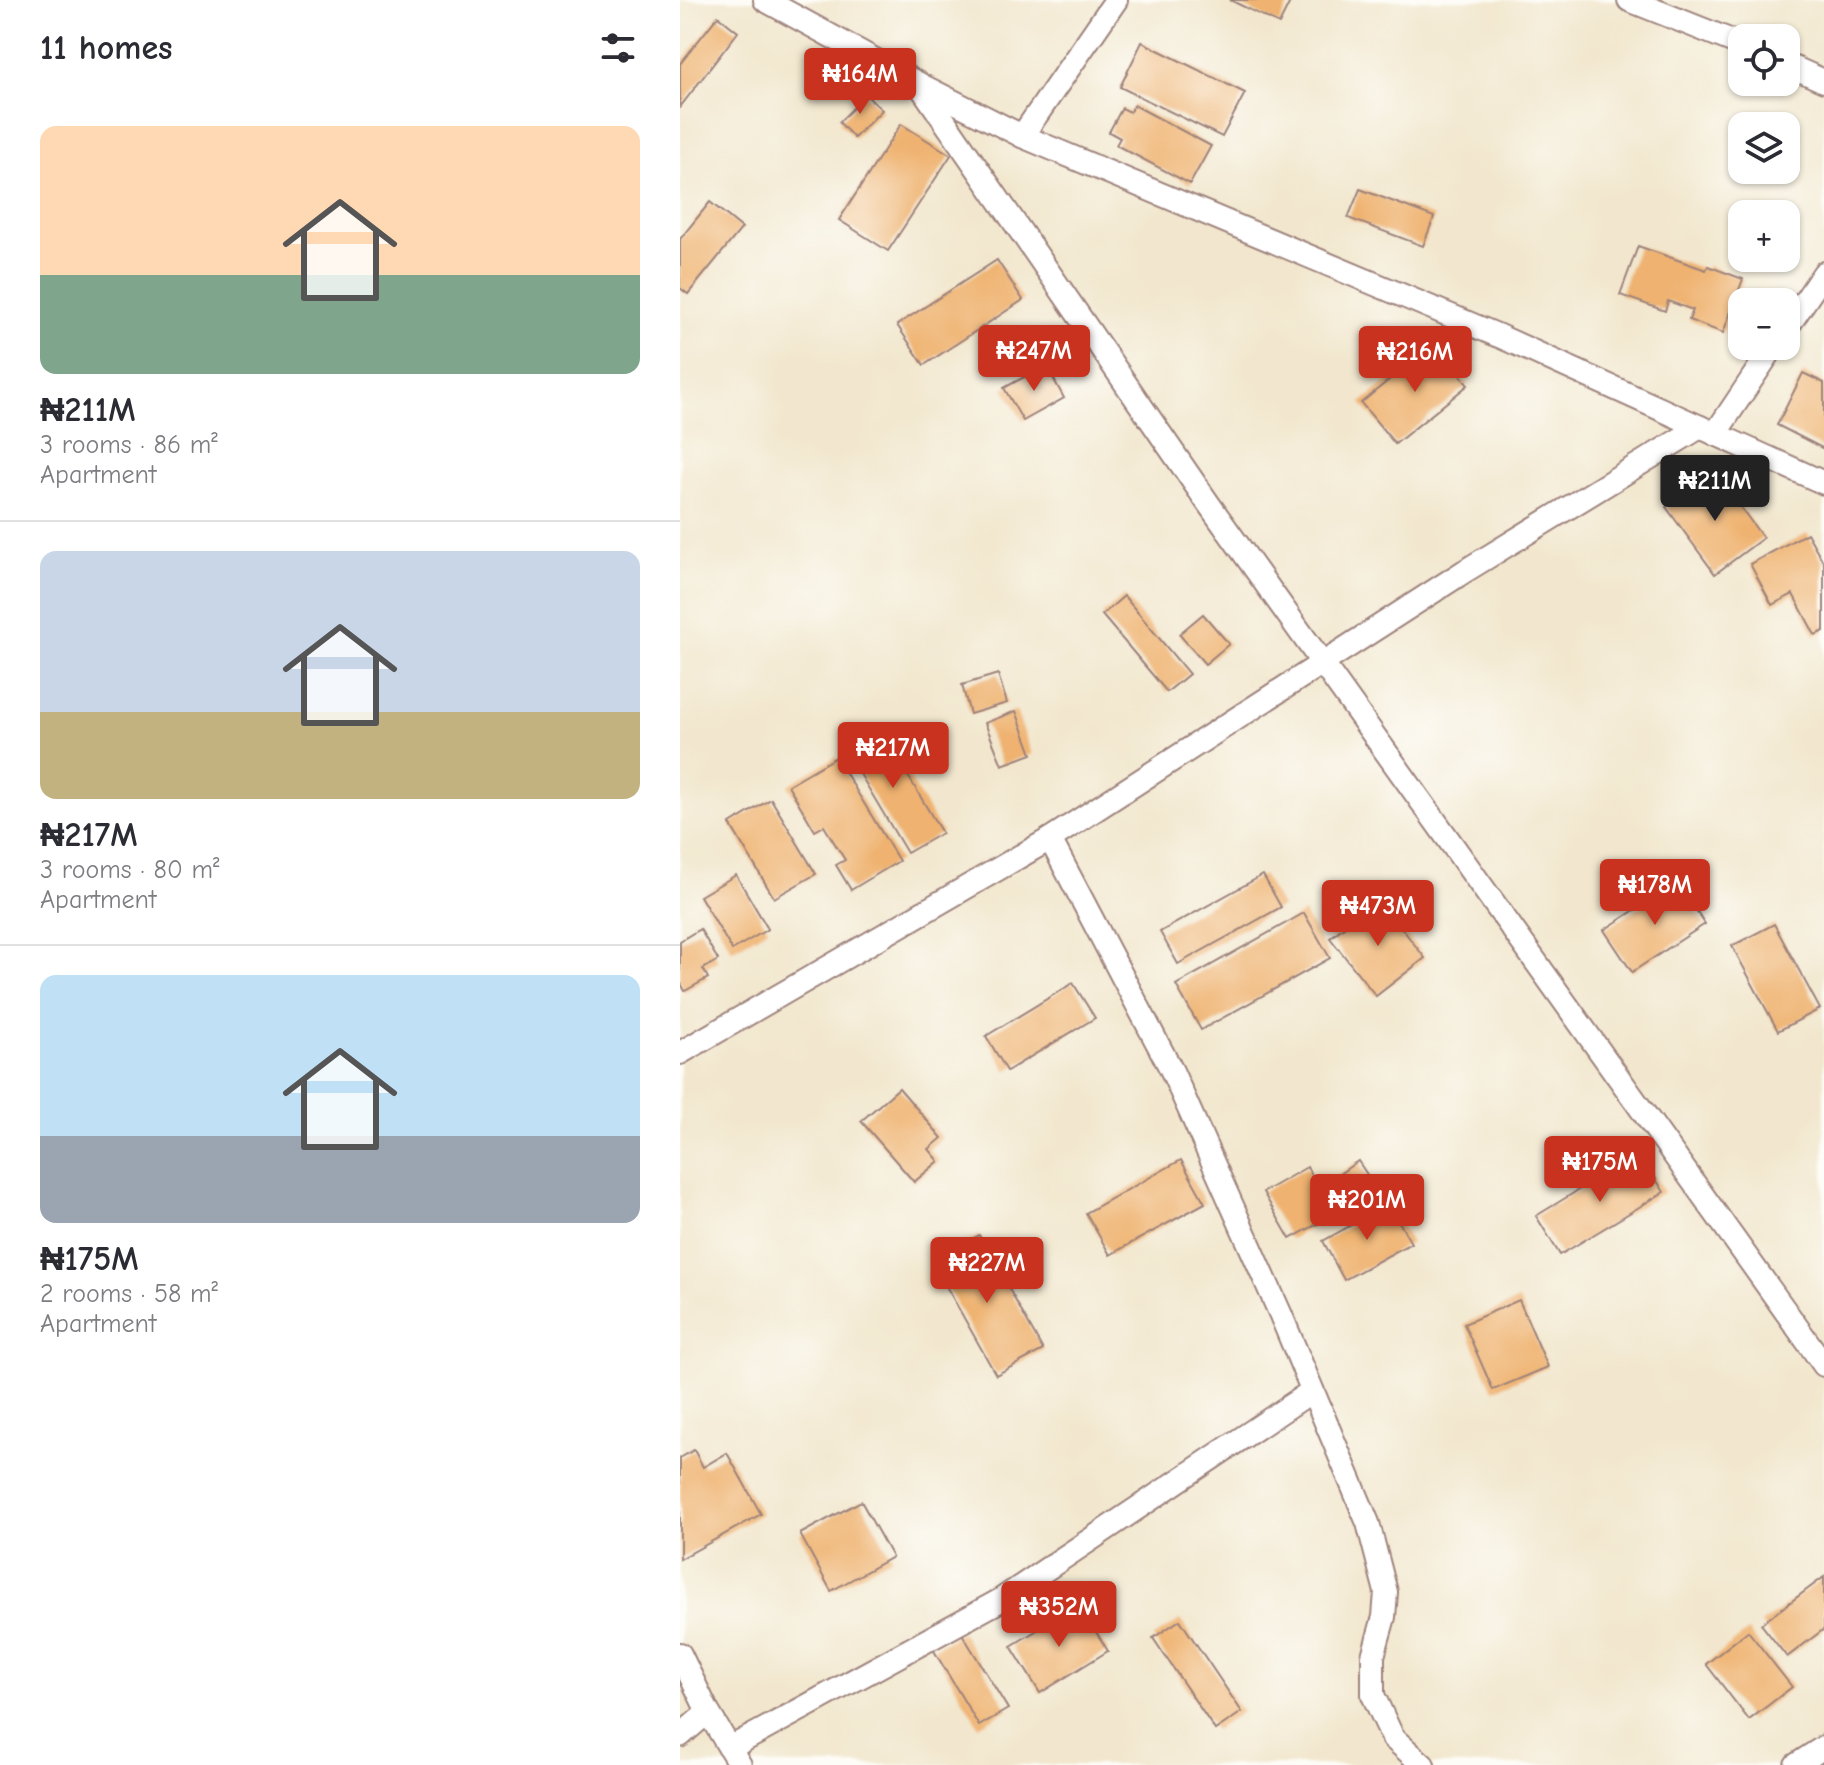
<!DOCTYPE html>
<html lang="en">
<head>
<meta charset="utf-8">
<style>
	:root { --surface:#fff; --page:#f7f7f7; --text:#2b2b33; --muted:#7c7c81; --line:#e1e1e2; --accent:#c8321e }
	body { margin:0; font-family:"Comic Neue",sans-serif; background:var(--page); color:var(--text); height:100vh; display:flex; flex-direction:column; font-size:30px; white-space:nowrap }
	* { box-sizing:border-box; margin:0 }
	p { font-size:26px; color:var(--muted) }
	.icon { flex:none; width:44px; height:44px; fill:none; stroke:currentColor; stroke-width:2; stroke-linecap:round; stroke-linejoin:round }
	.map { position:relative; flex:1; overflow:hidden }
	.panel { display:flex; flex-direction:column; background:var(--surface); width:680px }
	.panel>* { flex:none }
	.controls { position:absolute; left:1048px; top:24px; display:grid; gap:16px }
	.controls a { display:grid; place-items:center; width:72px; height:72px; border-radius:16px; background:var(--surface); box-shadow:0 2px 6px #0004; font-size:40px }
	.price { position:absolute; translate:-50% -68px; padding:0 18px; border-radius:8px; background:var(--accent); color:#fff; font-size:26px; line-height:52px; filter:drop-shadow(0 2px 4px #0008) }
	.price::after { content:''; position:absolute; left:50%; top:48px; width:24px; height:18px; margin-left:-12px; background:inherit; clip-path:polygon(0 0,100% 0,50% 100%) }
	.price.selected { background:#222; color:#fff }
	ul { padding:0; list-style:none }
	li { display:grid; align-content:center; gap:16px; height:424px; padding:0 40px }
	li+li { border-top:2px solid var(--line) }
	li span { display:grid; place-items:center; height:248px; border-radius:16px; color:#555 }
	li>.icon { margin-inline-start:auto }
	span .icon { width:144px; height:144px; fill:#fffc; stroke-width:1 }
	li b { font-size:34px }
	h2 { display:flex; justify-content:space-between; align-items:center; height:96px; padding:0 40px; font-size:34px }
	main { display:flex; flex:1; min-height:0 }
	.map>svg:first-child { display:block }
	.building { fill:#efb270 }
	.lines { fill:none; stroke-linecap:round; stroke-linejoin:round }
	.minor-casing { stroke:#9e837c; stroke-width:26 }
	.minor { stroke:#fff; stroke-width:22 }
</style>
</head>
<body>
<main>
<section class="panel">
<h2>11 homes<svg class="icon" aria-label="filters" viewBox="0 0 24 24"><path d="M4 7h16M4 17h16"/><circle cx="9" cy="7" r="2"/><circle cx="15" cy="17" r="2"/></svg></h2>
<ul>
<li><span style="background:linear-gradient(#ffd9b3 60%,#7fa58c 0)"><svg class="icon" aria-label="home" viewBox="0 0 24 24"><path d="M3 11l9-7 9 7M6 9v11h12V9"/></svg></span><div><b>₦211M</b><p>3 rooms · 86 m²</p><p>Apartment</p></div></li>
<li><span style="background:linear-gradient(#c9d6e8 65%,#c2b280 0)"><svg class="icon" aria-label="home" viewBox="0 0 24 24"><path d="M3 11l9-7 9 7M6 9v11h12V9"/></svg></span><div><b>₦217M</b><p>3 rooms · 80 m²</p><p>Apartment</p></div></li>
<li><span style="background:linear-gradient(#bfe0f5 65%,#9aa5b1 0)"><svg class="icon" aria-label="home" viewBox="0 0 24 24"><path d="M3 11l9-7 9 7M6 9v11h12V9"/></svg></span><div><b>₦175M</b><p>2 rooms · 58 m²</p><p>Apartment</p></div></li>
</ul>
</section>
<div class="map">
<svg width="1144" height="1765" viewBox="0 0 1144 1765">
	<rect width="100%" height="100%" fill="#fdfcf7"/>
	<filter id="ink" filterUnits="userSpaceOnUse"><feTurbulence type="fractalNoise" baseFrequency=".0125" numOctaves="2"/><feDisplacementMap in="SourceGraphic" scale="16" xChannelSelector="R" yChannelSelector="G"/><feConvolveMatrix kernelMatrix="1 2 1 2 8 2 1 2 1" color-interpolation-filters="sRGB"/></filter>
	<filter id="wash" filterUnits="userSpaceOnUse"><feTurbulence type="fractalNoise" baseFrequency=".006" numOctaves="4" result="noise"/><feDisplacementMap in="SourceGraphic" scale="32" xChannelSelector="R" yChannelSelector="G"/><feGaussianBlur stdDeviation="1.8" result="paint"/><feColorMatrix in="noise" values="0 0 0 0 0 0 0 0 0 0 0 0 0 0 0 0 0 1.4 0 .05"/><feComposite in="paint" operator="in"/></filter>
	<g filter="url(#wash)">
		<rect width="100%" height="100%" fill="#f2e7ce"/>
		<g id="blocks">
			<g class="building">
				<polygon points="550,0 611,0 599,24"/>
				<polygon points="38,16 58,32 0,107 0,64"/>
				<polygon points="462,42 565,93 542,137 440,87"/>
				<polygon points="186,95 202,110 174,138 159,122"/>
				<polygon points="454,105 531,146 510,184 436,145 440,138 429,132 442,108 450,112"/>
				<polygon points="221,124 271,155 208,251 159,220"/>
				<polygon points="680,189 754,217 743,246 668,218"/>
				<polygon points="30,202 62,228 8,294 0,288 0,239"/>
				<polygon points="958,246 1026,270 1028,266 1063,279 1043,333 1009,320 1013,310 988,301 985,311 940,295"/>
				<polygon points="317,260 343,300 244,365 217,325"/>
				<polygon points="754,343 788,385 715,444 681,403"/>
				<polygon points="366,365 384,398 343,421 324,388"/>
				<polygon points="1123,373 1144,383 1144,449 1097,425"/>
				<polygon points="1035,472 1083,538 1035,574 986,507"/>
				<polygon points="1127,533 1144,563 1144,631 1135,635 1113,594 1092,605 1070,564"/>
				<polygon points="444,596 509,674 487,692 422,615"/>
				<polygon points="523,614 549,644 525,664 499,634"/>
				<polygon points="318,674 327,703 290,714 282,685"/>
				<polygon points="336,711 352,754 322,765 305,723"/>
				<polygon points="199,727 262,833 227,853 164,747"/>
				<polygon points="156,757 219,861 171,890 156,865 165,860 144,826 135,831 108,785"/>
				<polygon points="91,799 136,874 94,898 50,824"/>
				<polygon points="56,875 88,929 52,950 20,896"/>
				<polygon points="583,875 601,907 498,964 480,932"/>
				<polygon points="998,882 1025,924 952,972 924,930"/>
				<polygon points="699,899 745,958 696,996 650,938"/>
				<polygon points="624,913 650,958 521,1030 496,985"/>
				<polygon points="1094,924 1140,1009 1098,1031 1052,946"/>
				<polygon points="20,929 38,960 23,969 28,978 5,991 0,982 0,941"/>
				<polygon points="393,983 415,1018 327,1071 306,1036"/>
				<polygon points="219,1088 262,1138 249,1149 259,1161 234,1182 181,1121"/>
				<polygon points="959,1153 984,1192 880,1255 856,1216"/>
				<polygon points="501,1160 525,1203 430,1255 406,1213"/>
				<polygon points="678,1161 702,1197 672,1218 648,1182"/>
				<polygon points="627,1167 654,1215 610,1239 583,1192"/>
				<polygon points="709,1204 731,1243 664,1280 643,1241"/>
				<polygon points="299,1235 363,1350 316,1375 252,1261"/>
				<polygon points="839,1300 868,1367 813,1390 784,1324"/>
				<polygon points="14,1450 23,1467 47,1453 81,1514 0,1559 0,1458"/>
				<polygon points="181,1501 212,1557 151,1591 120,1534"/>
				<polygon points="1144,1577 1144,1629 1107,1657 1081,1624"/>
				<polygon points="399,1605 428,1651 360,1693 331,1646"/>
				<polygon points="500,1620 562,1712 535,1730 473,1638"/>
				<polygon points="1068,1631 1112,1687 1069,1720 1026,1664"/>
				<polygon points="281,1632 328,1709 299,1726 253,1649"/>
			</g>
		</g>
	</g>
	<g filter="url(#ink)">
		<use href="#blocks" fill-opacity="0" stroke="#9e837c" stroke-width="2"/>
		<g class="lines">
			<defs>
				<g id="minor">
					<polyline points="85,0 239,84 342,136 819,336 1144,483"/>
					<polyline points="949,0 1062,45"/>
					<polyline points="1106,64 1144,81"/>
					<polyline points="239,84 528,503 1144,1365"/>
					<polyline points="342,136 436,0"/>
					<polyline points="1106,329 1144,273"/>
					<polyline points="1035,434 1094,346"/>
					<polyline points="370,839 492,1071 600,1313 688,1523 706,1592 704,1617 693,1656 693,1695 713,1738 743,1765"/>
					<polyline points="0,1053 370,839 785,571 1020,427"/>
					<polyline points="0,1654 28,1712 60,1765"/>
					<polyline points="0,1736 28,1712"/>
					<polyline points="50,1748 319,1601 632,1391"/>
					<polyline points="1116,1765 1144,1747"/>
				</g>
			</defs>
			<use href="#minor" class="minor-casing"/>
			<use href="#minor" class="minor"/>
		</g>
	</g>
</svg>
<div class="controls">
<a><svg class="icon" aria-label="locate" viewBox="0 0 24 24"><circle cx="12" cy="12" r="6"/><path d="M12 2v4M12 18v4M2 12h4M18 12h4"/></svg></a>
<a><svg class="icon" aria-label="layers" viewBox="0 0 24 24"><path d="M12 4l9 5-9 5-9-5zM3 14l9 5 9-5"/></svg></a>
<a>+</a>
<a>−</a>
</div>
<b class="price" style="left:180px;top:116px">₦164M</b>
<b class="price" style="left:354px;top:393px">₦247M</b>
<b class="price" style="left:735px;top:394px">₦216M</b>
<b class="price selected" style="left:1035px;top:523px">₦211M</b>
<b class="price" style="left:213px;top:790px">₦217M</b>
<b class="price" style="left:975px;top:927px">₦178M</b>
<b class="price" style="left:698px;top:948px">₦473M</b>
<b class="price" style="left:920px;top:1204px">₦175M</b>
<b class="price" style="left:687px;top:1242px">₦201M</b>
<b class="price" style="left:307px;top:1305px">₦227M</b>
<b class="price" style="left:379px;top:1649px">₦352M</b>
</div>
</main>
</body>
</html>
